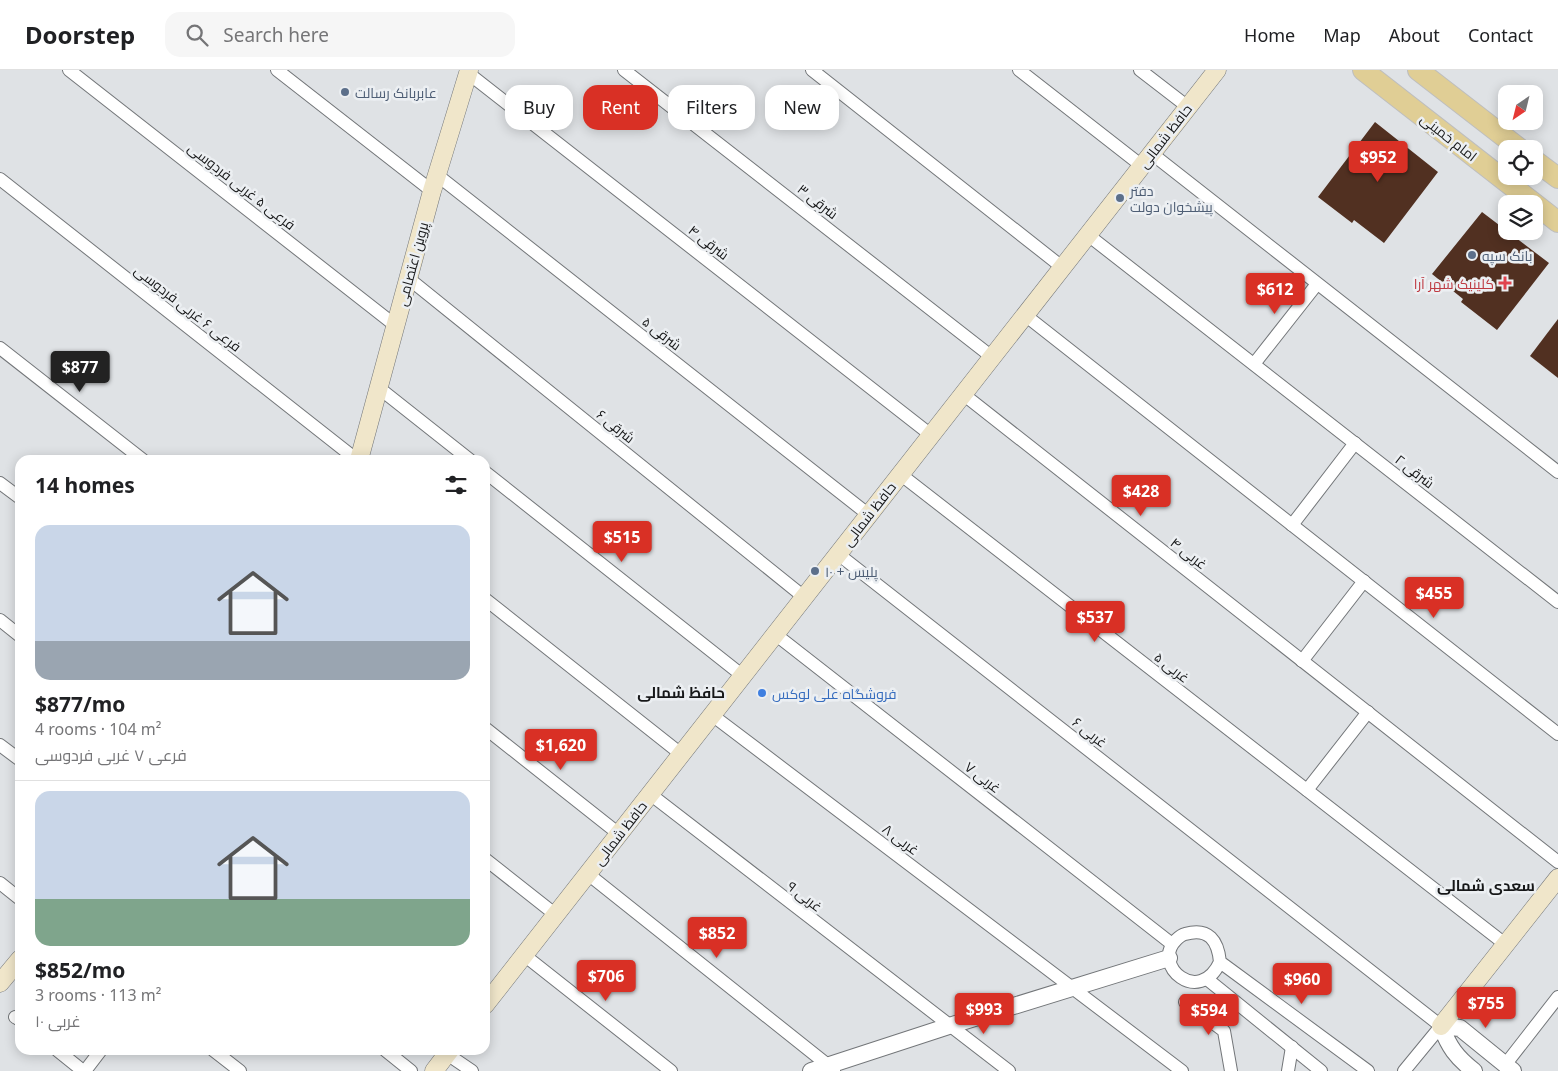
<!DOCTYPE html>
<html lang="en">
<head>
<meta charset="utf-8">
<style>
	:root { --surface:#fff; --page:#f6f6f6; --text:#202124; --muted:#757577; --line:#e0e0e0; --accent:#d93025 }
	body { margin:0; font-family:"Noto Sans",Cairo,sans-serif; background:var(--page); color:var(--text); height:100vh; display:flex; flex-direction:column; font-size:19px; white-space:nowrap }
	* { box-sizing:border-box; margin:0 }
	p { font-size:16px; color:var(--muted) }
	.icon { flex:none; width:28px; height:28px; fill:none; stroke:currentColor; stroke-width:2; stroke-linecap:round; stroke-linejoin:round }
	.map { position:relative; flex:1; overflow:hidden }
	.details { position:absolute; left:15px; top:385px; width:475px; height:600px; display:flex; flex-direction:column; background:var(--surface); border-radius:15px; box-shadow:0 2px 12px #0003 }
	.details>* { flex:none }
	.hud { position:absolute; left:505px; top:15px; width:475px; height:45px; display:flex; gap:10px }
	.needle { width:32px; rotate:215deg }
	.tools { position:absolute; left:1498px; top:15px; display:grid; gap:10px }
	.tools a { display:grid; place-items:center; width:45px; height:45px; border-radius:10px; background:var(--surface); box-shadow:0 2px 12px #0003; font-size:25px }
	.price { position:absolute; translate:-50% -42px; padding:0 11px; border-radius:5px; background:var(--accent); color:#fff; font-size:16px; line-height:32px; filter:drop-shadow(0 1px 2px #0008) }
	.price::after { content:''; position:absolute; left:50%; top:30px; width:15px; height:11px; margin-left:-8px; background:inherit; clip-path:polygon(0 0,100% 0,50% 100%) }
	.price.selected { background:#222; color:#fff }
	ul { padding:0; list-style:none }
	li { display:grid; align-content:center; gap:10px; height:265px; padding:0 20px }
	li+li { border-top:1px solid var(--line) }
	li span { display:grid; place-items:center; height:155px; border-radius:15px; color:#555 }
	li>.icon { margin-inline-start:auto }
	span .icon { width:90px; height:90px; fill:#fffc; stroke-width:1 }
	li b { font-size:21px }
	h2 { display:flex; justify-content:space-between; align-items:center; height:60px; padding:0 20px; font-size:21px }
	.tag { padding:0 18px; border-radius:15px; background:var(--surface); box-shadow:0 2px 12px #0003; font-size:18px; line-height:45px }
	.tag.selected { background:var(--accent); color:#fff }
	header { display:flex; align-items:center; gap:30px; box-sizing:border-box; height:70px; padding:0 25px; background:var(--surface); border-bottom:1px solid var(--line) }
	header strong { font-size:24px }
	nav { display:flex; gap:28px; margin-inline-start:auto; font-size:18px }
	.search { width:350px; height:45px; background:var(--page); display:flex; align-items:center; gap:12px; box-sizing:border-box; padding:0 18px; border-radius:15px; color:var(--muted); font-size:19px }
	.map>svg:first-child { display:block }
	.building { fill:#513021 }
	.lines { fill:none; stroke-linecap:round; stroke-linejoin:round }
	.minor-casing { stroke:#737679; stroke-width:14 }
	.tertiary-casing { stroke:#737679; stroke-width:18 }
	.secondary-casing { stroke:#737679; stroke-width:19 }
	.primary-casing { stroke:#bebebe; stroke-width:22 }
	.minor { stroke:#fff; stroke-width:12 }
	.tertiary { stroke:#fff; stroke-width:16 }
	.secondary { stroke:#f0e6ca; stroke-width:18 }
	.primary { stroke:#e0ce95; stroke-width:20 }
	.service-dot { fill:#5c6f8a; stroke:#eceff2; stroke-width:2 }
	.health-dot { fill:#e0444e; stroke:#eceff2; stroke-width:2 }
	.shop-dot { fill:#3f7fe0; stroke:#eceff2; stroke-width:2 }
	.labels { text-anchor:middle; dominant-baseline:central; stroke-width:5; stroke-linejoin:round; paint-order:stroke }
	.service-label { font-size:14px; fill:#4e5e75; stroke:#eceff2; text-anchor:start }
	.street-label { font-size:14px; fill:#161718; stroke:#eceff2 }
	.health-label { font-size:14px; fill:#be3a42; stroke:#eceff2; text-anchor:end }
	.shop-label { font-size:14px; fill:#366cbe; stroke:#eceff2; text-anchor:start }
	.neighbourhood-label { font-size:15px; font-weight:bold; fill:#161718; stroke:#eceff2 }
</style>
</head>
<body>
<header>
<strong>Doorstep</strong>
<div class="search"><svg class="icon" aria-label="search" viewBox="0 0 24 24"><circle cx="10" cy="10" r="6"/><path d="M15 15l6 6"/></svg>Search here</div>
<nav><a>Home</a><a>Map</a><a>About</a><a>Contact</a></nav>
</header>
<div class="map">
<svg width="1558" height="1001" viewBox="0 0 1558 1001">
	<rect width="100%" height="100%" fill="#dfe2e5"/>
	<g class="building">
		<polygon points="1375,52 1438,102 1384,173 1354,150 1352,153 1318,127"/>
		<polygon points="1482,142 1549,193 1497,260 1461,232 1463,229 1432,204"/>
		<polygon points="1558,249 1558,308 1530,286"/>
	</g>
	<g class="lines">
		<defs>
			<g id="minor">
				<polyline points="69,0 396,256"/>
				<polyline points="277,0 432,121"/>
				<polyline points="624,0 992,287"/>
				<polyline points="812,0 1062,197"/>
				<polyline points="1019,0 1142,96"/>
				<polyline points="1140,0 1188,37"/>
				<polyline points="468,3 931,365"/>
				<polyline points="1151,83 1558,402"/>
				<polyline points="437,105 869,445"/>
				<polyline points="0,109 357,390"/>
				<polyline points="1088,165 1558,532"/>
				<polyline points="408,208 804,527"/>
				<polyline points="1025,245 1558,664"/>
				<polyline points="0,278 143,390"/>
				<polyline points="1254,294 1317,214"/>
				<polyline points="379,318 470,390"/>
				<polyline points="963,324 1558,792"/>
				<polyline points="485,402 743,606"/>
				<polyline points="900,404 1505,874"/>
				<polyline points="0,413 20,428"/>
				<polyline points="1292,455 1355,373"/>
				<polyline points="838,484 1441,956 1404,1001"/>
				<polyline points="485,529 681,684"/>
				<polyline points="0,550 20,566"/>
				<polyline points="775,564 1172,874"/>
				<polyline points="1302,591 1364,511"/>
				<polyline points="712,645 1182,1001"/>
				<polyline points="485,658 619,764"/>
				<polyline points="0,675 20,690"/>
				<polyline points="1307,720 1368,642"/>
				<polyline points="650,724 1009,1001"/>
				<polyline points="485,789 556,845"/>
				<polyline points="588,804 834,1000"/>
				<polyline points="0,813 20,829"/>
				<polyline points="524,885 671,1001"/>
				<path d="M1220,892c-21,45 -69,3 -44,-22 3,-3 5,-5 9,-6 24,-7 33,7 35,28l148,109"/>
				<polyline points="1207,909 1321,1001"/>
				<polyline points="1185,932 1224,961 1231,1001"/>
				<polyline points="15,947 20,950"/>
				<polyline points="57,980 83,1001"/>
				<polyline points="213,980 240,1001"/>
				<polyline points="385,980 411,1001"/>
				<polyline points="447,984 472,1001"/>
				<polyline points="1505,995 1558,927"/>
				<polyline points="85,1001 101,980"/>
				<polyline points="1288,1001 1292,977"/>
			</g>
			<g id="tertiary">
				<polyline points="811,1001 949,956 1169,888"/>
				<path d="M1474,1001c-18,-14 -25,-24 -33,-45l19,2 53,43"/>
			</g>
			<g id="secondary">
				<polyline points="359,390 432,121 469,0"/>
				<polyline points="0,913 20,889"/>
				<polyline points="485,935 1217,0"/>
				<polyline points="1441,956 1558,808"/>
				<polyline points="434,1001 450,980"/>
			</g>
			<g id="primary">
				<polyline points="1363,0 1558,152"/>
				<polyline points="1418,0 1520,79"/>
				<polyline points="1534,90 1558,108"/>
			</g>
		</defs>
		<use href="#minor" class="minor-casing"/>
		<use href="#tertiary" class="tertiary-casing"/>
		<use href="#secondary" class="secondary-casing"/>
		<use href="#primary" class="primary-casing"/>
		<use href="#minor" class="minor"/>
		<use href="#tertiary" class="tertiary"/>
		<use href="#secondary" class="secondary"/>
		<use href="#primary" class="primary"/>
	</g>
	<g class="service-dot">
		<circle cx="345" cy="22" r="5"/>
		<circle cx="1120" cy="128" r="5"/>
		<circle cx="1472" cy="185" r="5"/>
		<circle cx="815" cy="501" r="5"/>
	</g>
	<path class="health-dot" d="M1502.5 205.5h5v5h5v5h-5v5h-5v-5h-5v-5h5z"/>
	<circle class="shop-dot" cx="762" cy="623" r="5"/>
	<g class="labels">
		<g class="service-label">
			<text x="355" y="22">عابربانک رسالت</text>
			<text x="1130" y="120">دفتر<tspan x="1130" dy="16">پیشخوان دولت</tspan></text>
			<text x="1482" y="185">بانک سپه</text>
			<text x="825" y="501">پلیس + ۱۰</text>
		</g>
		<g class="street-label">
			<text transform="translate(1165 66) rotate(-52)">حافظ شمالی</text>
			<text transform="translate(1449 67) rotate(38)">امام خمینی</text>
			<text transform="translate(242 116) rotate(38)">فرعی ۵ غربی فردوسی</text>
			<text transform="translate(818 131) rotate(38)">۳ شرقی</text>
			<text transform="translate(709 172) rotate(38)">۴ شرقی</text>
			<text transform="translate(412 194) rotate(-75)">پروین اعتصامی</text>
			<text transform="translate(188 238) rotate(38)">فرعی ۶ غربی فردوسی</text>
			<text transform="translate(662 263) rotate(38)">۵ شرقی</text>
			<text transform="translate(616 356) rotate(39)">۶ شرقی</text>
			<text transform="translate(1415 401) rotate(38)">۲ شرقی</text>
			<text transform="translate(869 444) rotate(-52)">حافظ شمالی</text>
			<text transform="translate(1189 483) rotate(38)">۴ غربی</text>
			<text transform="translate(1172 597) rotate(38)">۵ غربی</text>
			<text transform="translate(1090 662) rotate(38)">۶ غربی</text>
			<text transform="translate(983 707) rotate(38)">۷ غربی</text>
			<text transform="translate(620 763) rotate(-52)">حافظ شمالی</text>
			<text transform="translate(901 769) rotate(37)">۸ غربی</text>
			<text transform="translate(805 826) rotate(38)">۹ غربی</text>
		</g>
		<g class="health-label">
			<text x="1494" y="213">کلینیک شهر آرا</text>
		</g>
		<g class="shop-label">
			<text x="772" y="623">فروشگاه علی لوکس</text>
		</g>
		<g class="neighbourhood-label">
			<text x="681" y="622">حافظ شمالی</text>
			<text x="1486" y="815">سعدی شمالی</text>
		</g>
	</g>
</svg>
<div class="tools">
<a><svg class="needle" viewBox="-14 -14 28 28"><path d="M0-13l5 13h-10z" fill="#e53935"/><path d="M0 13l5-13h-10z" fill="#757577"/></svg></a>
<a><svg class="icon" aria-label="locate" viewBox="0 0 24 24"><circle cx="12" cy="12" r="6"/><path d="M12 2v4M12 18v4M2 12h4M18 12h4"/></svg></a>
<a><svg class="icon" aria-label="layers" viewBox="0 0 24 24"><path d="M12 4l9 5-9 5-9-5zM3 14l9 5 9-5"/></svg></a>
</div>
<b class="price" style="left:1378px;top:113px">$952</b>
<b class="price" style="left:1275px;top:245px">$612</b>
<b class="price selected" style="left:80px;top:323px">$877</b>
<b class="price" style="left:1141px;top:447px">$428</b>
<b class="price" style="left:622px;top:493px">$515</b>
<b class="price" style="left:1434px;top:549px">$455</b>
<b class="price" style="left:1095px;top:573px">$537</b>
<b class="price" style="left:561px;top:701px">$1,620</b>
<b class="price" style="left:717px;top:889px">$852</b>
<b class="price" style="left:606px;top:932px">$706</b>
<b class="price" style="left:1302px;top:935px">$960</b>
<b class="price" style="left:1486px;top:959px">$755</b>
<b class="price" style="left:984px;top:965px">$993</b>
<b class="price" style="left:1209px;top:966px">$594</b>
<div class="hud">
<a class="tag">Buy</a>
<a class="tag selected">Rent</a>
<a class="tag">Filters</a>
<a class="tag">New</a>
</div>
<section class="details">
<h2>14 homes<svg class="icon" aria-label="filters" viewBox="0 0 24 24"><path d="M4 7h16M4 17h16"/><circle cx="9" cy="7" r="2"/><circle cx="15" cy="17" r="2"/></svg></h2>
<ul>
<li><span style="background:linear-gradient(#c9d6e8 75%,#9aa5b1 0)"><svg class="icon" aria-label="home" viewBox="0 0 24 24"><path d="M3 11l9-7 9 7M6 9v11h12V9"/></svg></span><div><b>$877/mo</b><p>4 rooms · 104 m²</p><p>فرعی ۷ غربی فردوسی</p></div></li>
<li><span style="background:linear-gradient(#c9d6e8 70%,#7fa58c 0)"><svg class="icon" aria-label="home" viewBox="0 0 24 24"><path d="M3 11l9-7 9 7M6 9v11h12V9"/></svg></span><div><b>$852/mo</b><p>3 rooms · 113 m²</p><p>۱۰ غربی</p></div></li>
</ul>
</section>
</div>
</body>
</html>
